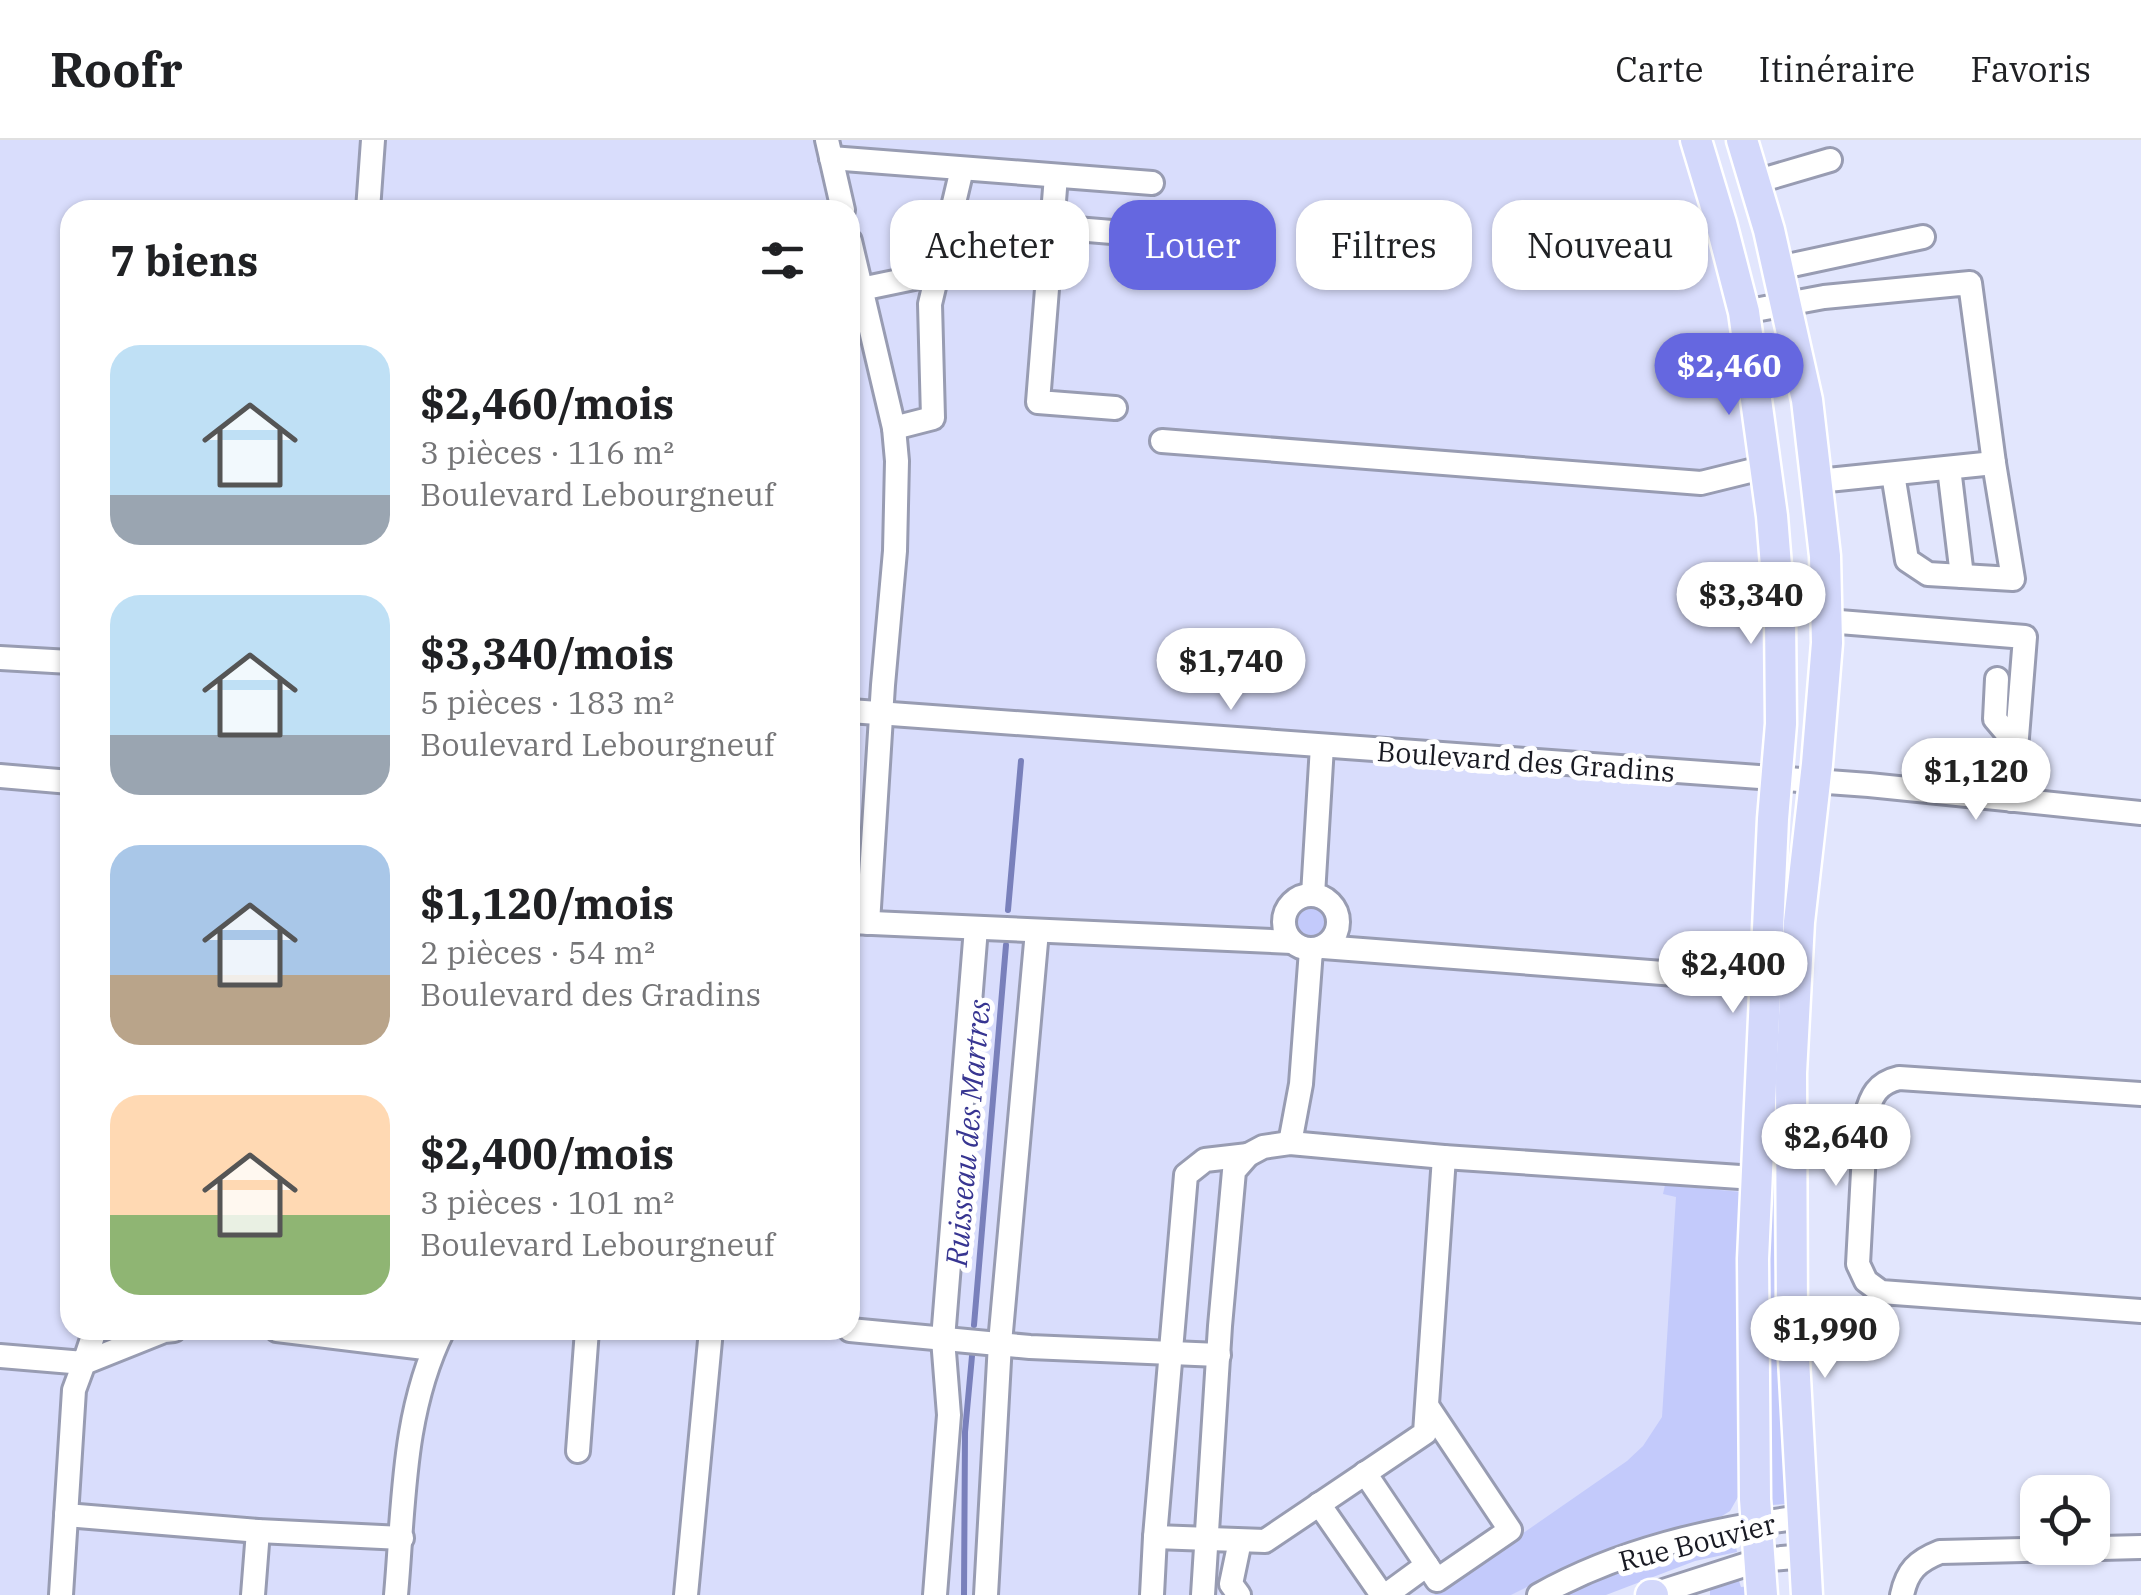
<!DOCTYPE html>
<html lang="fr">
<head>
<meta charset="utf-8">
<style>
	:root { --surface:#fff; --page:#f6f6f6; --text:#202124; --muted:#757577; --line:#e0e0e0; --accent:#6567e0 }
	body { margin:0; font-family:"IBM Plex Serif",serif; background:var(--page); color:var(--text); height:100vh; display:flex; flex-direction:column; font-size:38px; white-space:nowrap }
	* { box-sizing:border-box; margin:0 }
	p { font-size:32px; color:var(--muted) }
	.icon { flex:none; width:55px; height:55px; fill:none; stroke:currentColor; stroke-width:2; stroke-linecap:round; stroke-linejoin:round }
	.map { position:relative; flex:1; overflow:hidden }
	.drawer { position:absolute; left:60px; top:60px; width:800px; height:1140px; display:flex; flex-direction:column; background:var(--surface); border-radius:30px; box-shadow:0 2px 8px #0004 }
	.drawer>* { flex:none }
	.banner { position:absolute; left:890px; top:60px; width:950px; height:90px; display:flex; gap:20px }
	.controls { position:absolute; left:2020px; top:1335px; display:grid; gap:20px }
	.controls a { display:grid; place-items:center; width:90px; height:90px; border-radius:20px; background:var(--surface); box-shadow:0 2px 8px #0004; font-size:50px }
	.price { position:absolute; translate:-50% -85px; padding:0 22px; border-radius:35px; background:#fff; color:#222; font-size:32px; line-height:65px; filter:drop-shadow(0 2px 5px #0008) }
	.price::after { content:''; position:absolute; left:50%; top:60px; width:30px; height:22px; margin-left:-15px; background:inherit; clip-path:polygon(0 0,100% 0,50% 100%) }
	.price.active { background:var(--accent); color:#fff }
	ul { padding:0; list-style:none }
	li { display:flex; align-items:center; gap:30px; height:250px; padding:0 50px }
	li span { display:grid; place-items:center; flex:none; width:280px; height:200px; border-radius:30px; color:#555 }
	li>.icon { margin-inline-start:auto }
	span .icon { width:120px; height:120px; fill:#fffc; stroke-width:1 }
	li b { font-size:42px }
	h2 { display:flex; justify-content:space-between; align-items:center; height:120px; padding:0 50px; font-size:42px }
	.chip { padding:0 35px; border-radius:30px; background:var(--surface); box-shadow:0 2px 8px #0004; font-size:35px; line-height:90px }
	.chip.active { background:var(--accent); color:#fff }
	header { display:flex; align-items:center; gap:60px; box-sizing:border-box; height:140px; padding:0 50px; background:var(--surface); border-bottom:2px solid var(--line) }
	header strong { font-size:48px }
	nav { display:flex; gap:55px; margin-inline-start:auto; font-size:35px }
	.map>svg:first-child { display:block }
	.built { fill:#d9ddfc; fill-rule:evenodd }
	.green { fill:#c3cafb }
	.lines { fill:none; stroke-linecap:round; stroke-linejoin:round }
	.stream { stroke:#7980bb; stroke-width:6 }
	.minor-casing { stroke:#989cb2; stroke-width:28 }
	.major-casing { stroke:#fff; stroke-width:35 }
	.minor { stroke:#fff; stroke-width:22 }
	.major { stroke:#d3d8fb; stroke-width:30 }
	.labels { text-anchor:middle; dominant-baseline:central; stroke-width:10; stroke-linejoin:round; paint-order:stroke }
	.street-label { font-size:28px; fill:#191a23; stroke:#fff }
	.water-label { font-size:30px; font-style:italic; fill:#373591; stroke:#fff }
</style>
</head>
<body>
<header>
<strong>Roofr</strong>
<nav><a>Carte</a><a>Itinéraire</a><a>Favoris</a></nav>
</header>
<div class="map">
<svg width="2141" height="1455" viewBox="0 0 2141 1455">
	<rect width="100%" height="100%" fill="#e2e6fd"/>
	<path class="built" d="M0,0h1696l77,377 -20,895 -38,69 -31,35 -37,32 -108,47h-1539zM70,70h780v1120h-780z"/>
	<g class="green">
		<circle cx="1311" cy="782" r="15"/>
		<polygon points="1767,1037 1773,1037 1774,1112 1786,1364 1771,1365 1767,1227"/>
		<polygon points="1665,1045 1741,1052 1738,1357 1730,1371 1722,1376 1628,1403 1579,1421 1511,1455 1434,1455 1627,1321 1643,1306 1662,1277 1676,1057 1663,1054"/>
		<path d="M1735,1401l2,11 -42,9 -89,34h-42c56,-24 112,-43 171,-54z"/>
		<polygon points="1738,1438 1741,1447 1752,1446 1752,1455 1710,1455 1710,1447"/>
	</g>
	<g class="lines">
		<g class="stream">
			<polyline points="1008,770 1021,621"/>
			<polyline points="974,1185 1006,805"/>
			<polyline points="964,1455 965,1292 972,1216"/>
		</g>
		<defs>
			<g id="minor">
				<polyline points="827,0 843,70"/>
				<polyline points="831,18 1152,43"/>
				<polyline points="1056,36 1038,262 1115,268"/>
				<polyline points="1755,42 1830,20"/>
				<polyline points="368,70 373,0"/>
				<polyline points="1052,87 1136,94"/>
				<polyline points="850,101 894,288 897,321 895,411 883,545 868,783"/>
				<polyline points="1778,128 1923,97"/>
				<polyline points="850,148 861,149 938,133"/>
				<polyline points="1744,172 1824,157 1970,143 1994,323 2013,439 1928,434 1907,420 1893,334"/>
				<polyline points="894,288 933,278 930,164 962,29"/>
				<polyline points="1162,301 1701,343 1766,327"/>
				<polyline points="1949,328 1962,436"/>
				<polyline points="1818,341 1994,323"/>
				<polyline points="1827,481 2025,497 2012,660"/>
				<polyline points="0,518 70,522"/>
				<polyline points="1997,539 1995,579 2017,605"/>
				<polyline points="850,571 1869,645 2141,673"/>
				<polyline points="0,636 70,642"/>
				<circle cx="1311" cy="782" r="27"/>
				<polyline points="1313,755 1322,606"/>
				<polyline points="850,782 1292,802"/>
				<polyline points="1323,807 1741,839 1765,836"/>
				<path d="M2141,954l-242,-16c-22,5 -28,18 -33,38l-8,148 8,17 15,11 260,19"/>
				<polyline points="1290,1003 1301,944 1311,810"/>
				<polyline points="277,1190 433,1209"/>
				<polyline points="850,1190 1030,1207 1219,1215"/>
				<polyline points="0,1216 84,1223 95,1190"/>
				<polyline points="578,1311 587,1190"/>
				<polyline points="1365,1333 1437,1440 1510,1390 1428,1267"/>
				<polyline points="1319,1364 1382,1455"/>
				<polyline points="66,1375 258,1391 402,1398"/>
				<polyline points="1155,1397 1265,1401 1425,1293 1444,1017"/>
				<polyline points="61,1455 74,1250 84,1223 164,1191 174,1190"/>
				<polyline points="253,1455 258,1391"/>
				<path d="M396,1455c8,-90 6,-183 47,-265"/>
				<polyline points="686,1455 711,1190"/>
				<polyline points="935,1455 949,1275 943,1199 976,788"/>
				<polyline points="986,1455 1000,1203 1037,791"/>
				<polyline points="1152,1455 1155,1397 1186,1035 1205,1020 1248,1015"/>
				<polyline points="1203,1455 1220,1186 1234,1031 1248,1015 1263,1007 1290,1003 1444,1017 1755,1038"/>
				<polyline points="1239,1455 1231,1444 1240,1401"/>
				<polyline points="1386,1455 1427,1425"/>
				<path d="M1539,1455c80,-45 172,-66 263,-78"/>
				<polyline points="1651,1455 1760,1420 1805,1416"/>
				<path d="M1902,1455c5,-24 15,-34 38,-43l201,-5"/>
			</g>
			<g id="major">
				<polyline points="1696,0 1721,83 1744,172 1772,376 1780,476 1781,584 1773,679 1753,1119 1755,1359 1762,1455"/>
				<polyline points="1742,0 1769,90 1807,260 1825,416 1827,503 1817,624 1799,782 1791,933 1792,1183 1807,1455"/>
				<polyline points="1651,1455 1653,1455"/>
			</g>
		</defs>
		<use href="#minor" class="minor-casing"/>
		<use href="#major" class="major-casing"/>
		<use href="#minor" class="minor"/>
		<use href="#major" class="major"/>
	</g>
	<g class="labels">
		<g class="street-label">
			<text transform="translate(1526 621) rotate(4)">Boulevard des Gradins</text>
			<text transform="translate(1697 1402) rotate(-14)">Rue Bouvier</text>
		</g>
		<g class="water-label">
			<text transform="translate(967 993) rotate(-85)">Ruisseau des Martres</text>
		</g>
	</g>
</svg>
<div class="controls">
<a><svg class="icon" aria-label="locate" viewBox="0 0 24 24"><circle cx="12" cy="12" r="6"/><path d="M12 2v4M12 18v4M2 12h4M18 12h4"/></svg></a>
</div>
<b class="price active" style="left:1729px;top:278px">$2,460</b>
<b class="price" style="left:1751px;top:507px">$3,340</b>
<b class="price" style="left:1231px;top:573px">$1,740</b>
<b class="price" style="left:1976px;top:683px">$1,120</b>
<b class="price" style="left:1733px;top:876px">$2,400</b>
<b class="price" style="left:1836px;top:1049px">$2,640</b>
<b class="price" style="left:1825px;top:1241px">$1,990</b>
<div class="banner">
<a class="chip">Acheter</a>
<a class="chip active">Louer</a>
<a class="chip">Filtres</a>
<a class="chip">Nouveau</a>
</div>
<section class="drawer">
<h2>7 biens<svg class="icon" aria-label="filters" viewBox="0 0 24 24"><path d="M4 7h16M4 17h16"/><circle cx="9" cy="7" r="2"/><circle cx="15" cy="17" r="2"/></svg></h2>
<ul>
<li><span style="background:linear-gradient(#bfe0f5 75%,#9aa5b1 0)"><svg class="icon" aria-label="home" viewBox="0 0 24 24"><path d="M3 11l9-7 9 7M6 9v11h12V9"/></svg></span><div><b>$2,460/mois</b><p>3 pièces · 116 m²</p><p>Boulevard Lebourgneuf</p></div></li>
<li><span style="background:linear-gradient(#bfe0f5 70%,#9aa5b1 0)"><svg class="icon" aria-label="home" viewBox="0 0 24 24"><path d="M3 11l9-7 9 7M6 9v11h12V9"/></svg></span><div><b>$3,340/mois</b><p>5 pièces · 183 m²</p><p>Boulevard Lebourgneuf</p></div></li>
<li><span style="background:linear-gradient(#a9c7e8 65%,#b9a48a 0)"><svg class="icon" aria-label="home" viewBox="0 0 24 24"><path d="M3 11l9-7 9 7M6 9v11h12V9"/></svg></span><div><b>$1,120/mois</b><p>2 pièces · 54 m²</p><p>Boulevard des Gradins</p></div></li>
<li><span style="background:linear-gradient(#ffd9b3 60%,#8fb573 0)"><svg class="icon" aria-label="home" viewBox="0 0 24 24"><path d="M3 11l9-7 9 7M6 9v11h12V9"/></svg></span><div><b>$2,400/mois</b><p>3 pièces · 101 m²</p><p>Boulevard Lebourgneuf</p></div></li>
</ul>
</section>
</div>
</body>
</html>
